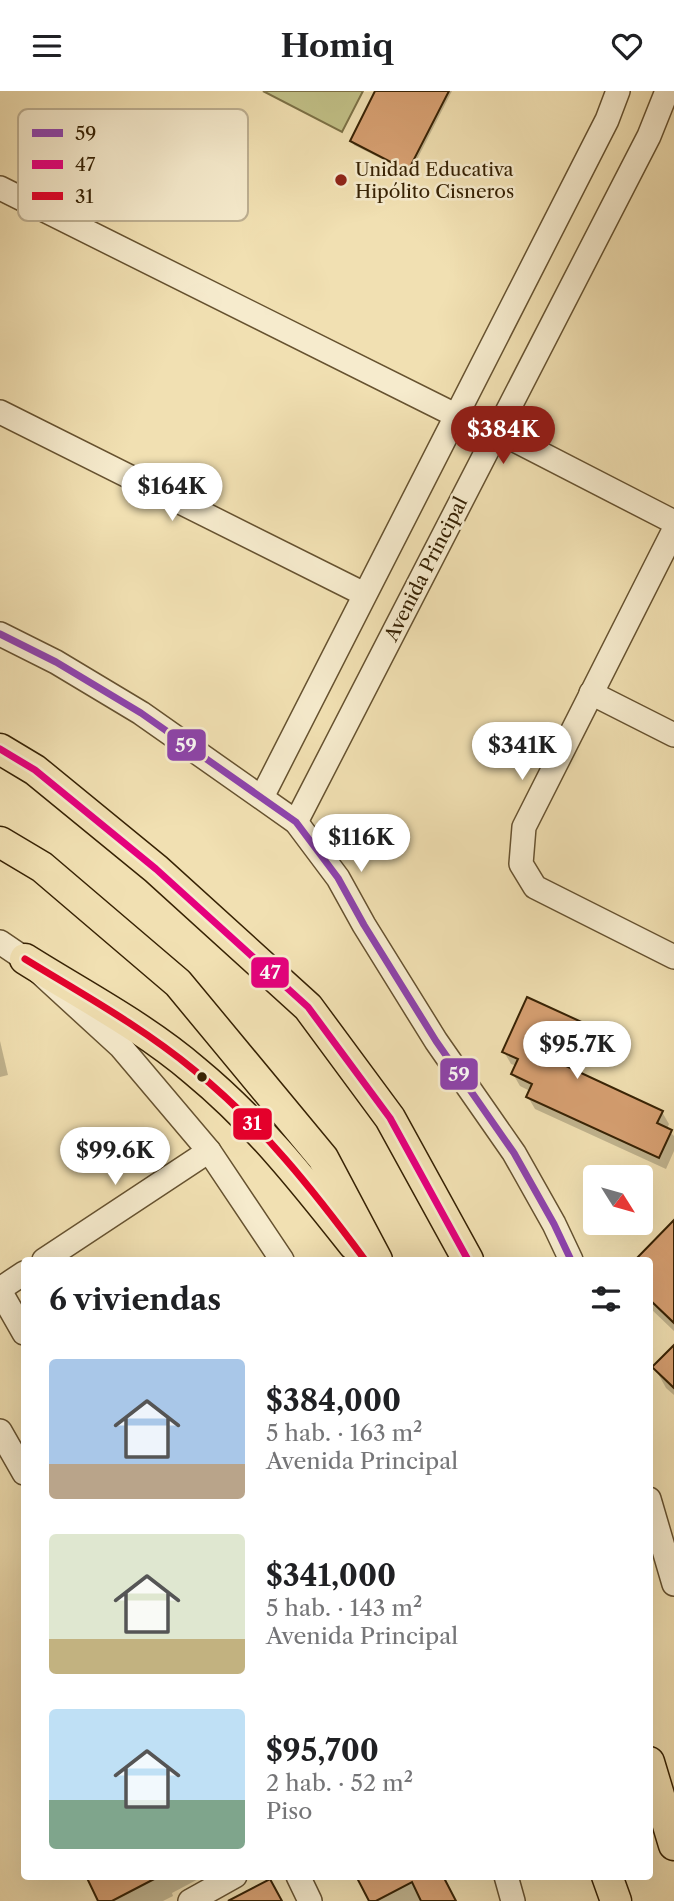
<!DOCTYPE html>
<html lang="es">
<head>
<meta charset="utf-8">
<style>
	:root { --surface:#fff; --page:#f6f6f6; --text:#202124; --muted:#757577; --accent:#8f2418 }
	body { margin:0; font-family:"Libre Caslon Text",serif; background:var(--page); color:var(--text); height:100vh; display:flex; flex-direction:column; font-size:26px; white-space:nowrap }
	* { box-sizing:border-box; margin:0 }
	p { font-size:23px; color:var(--muted) }
	.icon { flex:none; width:38px; height:38px; fill:none; stroke:currentColor; stroke-width:2; stroke-linecap:round; stroke-linejoin:round }
	.map { position:relative; flex:1; overflow:hidden }
	.sheet { position:absolute; left:21px; top:1166px; width:632px; height:623px; display:flex; flex-direction:column; background:var(--surface); border-radius:7px; box-shadow:0 7px 28px #0002 }
	.sheet>* { flex:none }
	.needle { width:46px; rotate:127deg }
	.controls { position:absolute; left:583px; top:1074px; display:grid; gap:14px }
	.controls a { display:grid; place-items:center; width:70px; height:70px; border-radius:7px; background:var(--surface); box-shadow:0 7px 28px #0002; font-size:35px }
	.price { position:absolute; translate:-50% -60px; padding:0 16px; border-radius:24px; background:#fff; color:#222; font-size:23px; line-height:46px; filter:drop-shadow(0 2px 4px #0008) }
	.price::after { content:''; position:absolute; left:50%; top:42px; width:21px; height:16px; margin-left:-10px; background:inherit; clip-path:polygon(0 0,100% 0,50% 100%) }
	.price.current { background:var(--accent); color:#fff }
	ul { padding:0; list-style:none }
	li { display:flex; align-items:center; gap:21px; height:175px; padding:0 28px }
	li span { display:grid; place-items:center; flex:none; width:196px; height:140px; border-radius:7px; color:#555 }
	li>.icon { margin-inline-start:auto }
	span .icon { width:84px; height:84px; fill:#fffc; stroke-width:1 }
	li b { font-size:30px }
	h2 { display:flex; justify-content:space-between; align-items:center; height:84px; padding:0 28px; font-size:30px }
	header { display:flex; justify-content:space-between; align-items:center; height:91px; padding:0 28px; background:var(--surface); font-size:32px; font-weight:800 }
	.map>svg:first-child { display:block }
	.green { fill:#c1c087; stroke:#7c7146; stroke-width:2 }
	.shadow { fill:#0003 }
	.building { fill:#d7a072; stroke:#372204; stroke-width:2 }
	.lines { fill:none; stroke-linecap:round; stroke-linejoin:round }
	.minor-casing { stroke:#665230; stroke-width:26 }
	.major-casing { stroke:#372204; stroke-width:33 }
	.minor { stroke:#f6ebcd; stroke-width:23 }
	.major { stroke:#f1e0b2; stroke-width:30 }
	.bus-1-casing { stroke:#f6ebcd; stroke-width:12 }
	.bus-2-casing { stroke:#f6ebcd; stroke-width:12 }
	.bus-3-casing { stroke:#f6ebcd; stroke-width:12 }
	.bus-1 { stroke:#8e44ad; stroke-width:7 }
	.bus-2 { stroke:#e5007d; stroke-width:7 }
	.bus-3 { stroke:#e4002b; stroke-width:7 }
	.poi-dot { fill:#8f2418; stroke:#f6ebcd; stroke-width:2.5 }
	.bus-dot { fill:#372204; stroke:#f6ebcd; stroke-width:2.5 }
	.labels { text-anchor:middle; dominant-baseline:central; stroke-width:5; stroke-linejoin:round; paint-order:stroke }
	.poi-label { font-size:19px; fill:#372204; stroke:#f6ebcd; text-anchor:start }
	.street-label { font-size:19px; fill:#372204; stroke:#f6ebcd }
	.key { fill:#f6ebcd; stroke:#bdaf91; stroke-width:2 }
	.key-label { font-size:19px; fill:#372204 }
	.line-badge { stroke:#f6ebcd; stroke-width:2.5 }
	.badge-label { font-size:19px; text-anchor:middle; font-weight:bold; fill:#fff }
</style>
</head>
<body>
<header><svg class="icon" aria-label="menu" viewBox="0 0 24 24"><path d="M4 6h16M4 12h16M4 18h16"/></svg>Homiq<svg class="icon" aria-label="heart" viewBox="0 0 24 24"><path d="M12 20l-8-8c-3-5 5-10 8-4 3-6 11-1 8 4z"/></svg></header>
<div class="map">
<svg width="674" height="1810" viewBox="0 0 674 1810">
	<rect width="100%" height="100%" fill="#f1e0b2"/>
	<filter id="stains"><feTurbulence type="fractalNoise" baseFrequency=".00286" numOctaves="4"/><feColorMatrix values="0 0 0 0 .2 0 0 0 0 .09 0 0 0 0 .02 0 0 0 .5 -.17"/></filter>
	<radialGradient id="worn" r=".72"><stop offset=".6" stop-color="#630" stop-opacity="0"/><stop offset="1" stop-color="#630" stop-opacity=".3"/></radialGradient>
	<polygon class="green" points="263,0 363,0 342,41"/>
	<g class="shadow">
		<polygon points="377,0 452,0 410,82 354,54 352,50"/>
		<polygon points="585,934 592,946 575,981 662,1021 669,1033 667,1038 674,1045 674,1060 666,1078 535,1018 528,1006 530,1000 520,995 513,983 517,975 511,973 504,961"/>
		<polygon points="0,950 8,984 0,986"/>
		<polygon points="674,1131 674,1240 649,1216 649,1169 638,1169"/>
		<polygon points="674,1256 674,1304 666,1297 655,1277"/>
		<polygon points="87,1785 204,1785 172,1802 173,1805 163,1810 100,1810"/>
		<polygon points="357,1785 444,1785 456,1810 370,1810"/>
	</g>
	<g class="building">
		<polygon points="375,0 449,0 408,80 350,50"/>
		<polygon points="527,906 586,933 566,975 663,1020 657,1032 672,1039 659,1067 526,1006 532,993 511,983 518,968 502,961"/>
		<polygon points="674,1129 674,1232 649,1208 649,1169 635,1169"/>
		<polygon points="674,1254 674,1297 652,1276"/>
		<polygon points="86,1785 160,1785 112,1810 98,1810"/>
		<polygon points="356,1785 443,1785 456,1810 421,1810 412,1791 376,1810 369,1810"/>
		<polygon points="270,1788 282,1810 228,1810"/>
	</g>
	<g class="lines">
		<defs>
			<g id="minor">
				<polyline points="0,97 457,325 497,340 674,431"/>
				<polyline points="0,321 364,503"/>
				<polyline points="674,439 524,736 521,773 535,796 674,866"/>
				<polyline points="0,543 56,571 141,622 296,731 338,787 364,834 436,950 514,1062 554,1133 571,1169"/>
				<polyline points="591,602 674,644"/>
				<polyline points="262,706 607,29 618,0"/>
				<polyline points="296,731 649,45 667,0"/>
				<polyline points="0,851 25,868 121,956 209,1060 282,1169"/>
				<polyline points="44,1169 209,1060"/>
				<polyline points="0,1198 24,1182"/>
				<polyline points="0,1200 24,1242"/>
				<polyline points="0,1340 24,1382"/>
				<polyline points="649,1408 674,1493"/>
				<polyline points="298,1785 310,1810"/>
				<polyline points="506,1785 513,1810"/>
				<polyline points="190,1810 235,1785"/>
			</g>
			<g id="major">
				<polyline points="0,658 35,679 156,778 308,916 390,1027 468,1169"/>
				<polyline points="0,751 42,776 178,892 323,1067 377,1169"/>
				<path d="M25,868c57,36 119,68 170,112 62,51 110,112 159,174"/>
				<polyline points="649,1671 674,1754"/>
				<polyline points="607,1785 616,1810"/>
			</g>
		</defs>
		<use href="#minor" class="minor-casing"/>
		<use href="#major" class="major-casing"/>
		<use href="#minor" class="minor"/>
		<use href="#major" class="major"/>
		<defs>
			<polyline id="bus-1" points="0,543 56,571 141,622 296,731 338,787 364,834 436,950 514,1062 554,1133 571,1169"/>
			<polyline id="bus-2" points="0,658 35,679 156,778 308,916 390,1027 468,1169"/>
			<path id="bus-3" d="M25,868c57,35 117,68 169,111 67,54 120,121 171,190"/>
		</defs>
		<use href="#bus-1" class="bus-1-casing"/>
		<use href="#bus-2" class="bus-2-casing"/>
		<use href="#bus-3" class="bus-3-casing"/>
		<use href="#bus-1" class="bus-1"/>
		<use href="#bus-2" class="bus-2"/>
		<use href="#bus-3" class="bus-3"/>
	</g>
	<circle class="poi-dot" cx="341" cy="89" r="7"/>
	<circle class="bus-dot" cx="202" cy="986" r="6"/>
	<g class="labels">
		<g class="poi-label">
			<text x="355" y="78">Unidad Educativa<tspan x="355" dy="22">Hipólito Cisneros</tspan></text>
		</g>
		<g class="street-label">
			<text transform="translate(426 478) rotate(-63)">Avenida Principal</text>
		</g>
	</g>
	<rect x="18" y="18" width="230" height="112" rx="10" class="key"/>
	<rect x="32" y="38" width="31" height="8" fill="#8e44ad"/>
	<rect x="32" y="69" width="31" height="9" fill="#e5007d"/>
	<rect x="32" y="101" width="31" height="8" fill="#e4002b"/>
	<g class="key-label">
		<text x="75" y="49">59</text>
		<text x="75" y="80">47</text>
		<text x="75" y="112">31</text>
	</g>
	<g class="line-badge">
		<rect x="166" y="637" width="41" height="34" rx="7" fill="#8e44ad"/>
		<rect x="250" y="865" width="40" height="33" rx="7" fill="#e5007d"/>
		<rect x="439" y="966" width="40" height="34" rx="7" fill="#8e44ad"/>
		<rect x="232" y="1016" width="41" height="34" rx="7" fill="#e4002b"/>
	</g>
	<g class="badge-label">
		<text x="186" y="661">59</text>
		<text x="270" y="888">47</text>
		<text x="459" y="990">59</text>
		<text x="252" y="1039">31</text>
	</g>
	<rect width="100%" height="100%" filter="url(#stains)"/>
	<rect width="100%" height="100%" fill="url(#worn)"/>
</svg>
<div class="controls">
<a><svg class="needle" viewBox="-14 -14 28 28"><path d="M0-13l5 13h-10z" fill="#e53935"/><path d="M0 13l5-13h-10z" fill="#757577"/></svg></a>
</div>
<b class="price current" style="left:503px;top:375px">$384K</b>
<b class="price" style="left:172px;top:432px">$164K</b>
<b class="price" style="left:522px;top:691px">$341K</b>
<b class="price" style="left:361px;top:783px">$116K</b>
<b class="price" style="left:577px;top:990px">$95.7K</b>
<b class="price" style="left:115px;top:1096px">$99.6K</b>
<section class="sheet">
<h2>6 viviendas<svg class="icon" aria-label="filters" viewBox="0 0 24 24"><path d="M4 7h16M4 17h16"/><circle cx="9" cy="7" r="2"/><circle cx="15" cy="17" r="2"/></svg></h2>
<ul>
<li><span style="background:linear-gradient(#a9c7e8 75%,#b9a48a 0)"><svg class="icon" aria-label="home" viewBox="0 0 24 24"><path d="M3 11l9-7 9 7M6 9v11h12V9"/></svg></span><div><b>$384,000</b><p>5 hab. · 163 m²</p><p>Avenida Principal</p></div></li>
<li><span style="background:linear-gradient(#dfe7d0 75%,#c2b280 0)"><svg class="icon" aria-label="home" viewBox="0 0 24 24"><path d="M3 11l9-7 9 7M6 9v11h12V9"/></svg></span><div><b>$341,000</b><p>5 hab. · 143 m²</p><p>Avenida Principal</p></div></li>
<li><span style="background:linear-gradient(#bfe0f5 65%,#7fa58c 0)"><svg class="icon" aria-label="home" viewBox="0 0 24 24"><path d="M3 11l9-7 9 7M6 9v11h12V9"/></svg></span><div><b>$95,700</b><p>2 hab. · 52 m²</p><p>Piso</p></div></li>
</ul>
</section>
</div>
</body>
</html>
